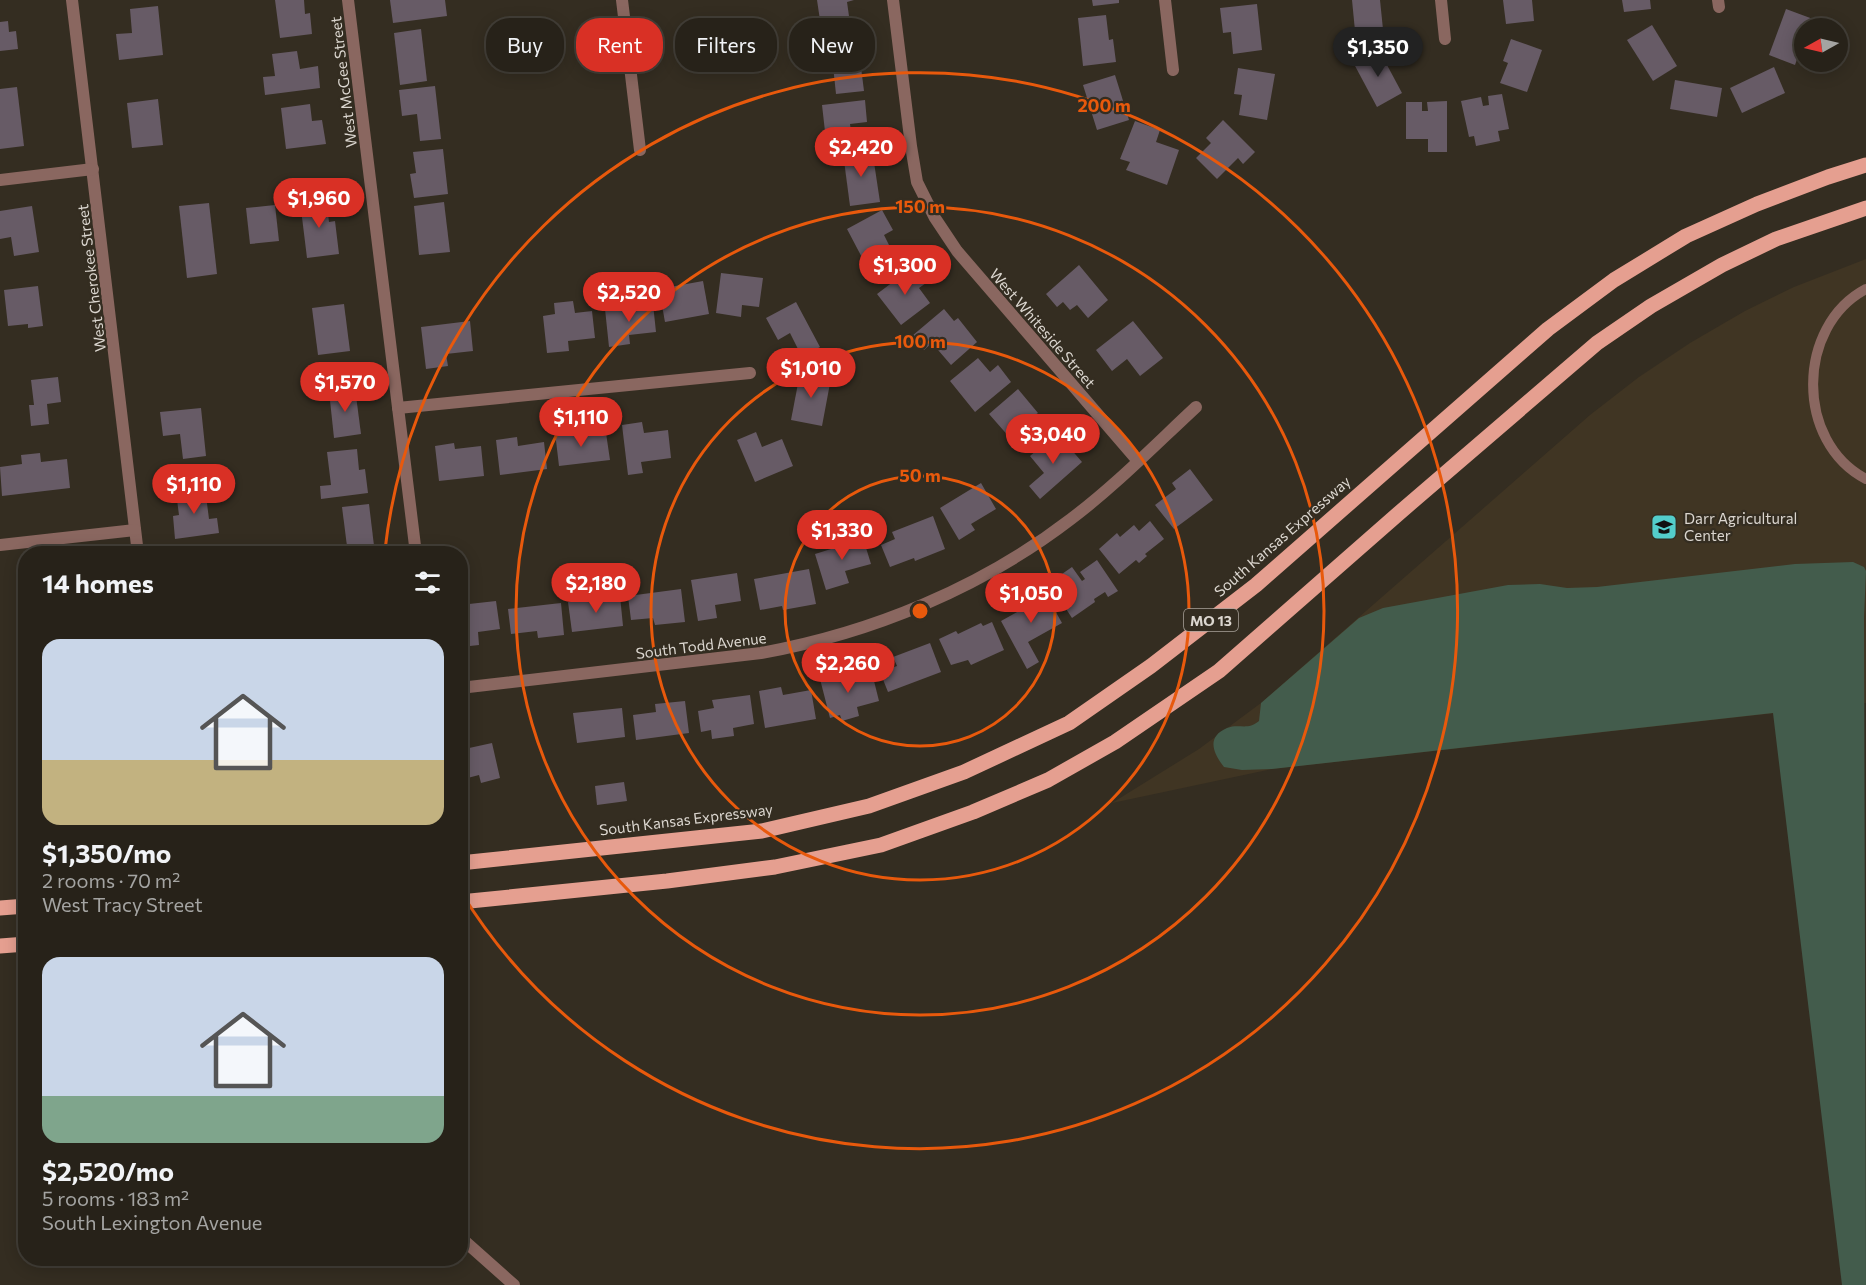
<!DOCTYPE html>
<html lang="en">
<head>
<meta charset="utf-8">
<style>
	:root { --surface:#272219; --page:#2f2a22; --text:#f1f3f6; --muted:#a4a4a2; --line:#433f38; --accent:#d93025 }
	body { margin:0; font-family:Commissioner,sans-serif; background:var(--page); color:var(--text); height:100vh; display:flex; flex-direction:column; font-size:22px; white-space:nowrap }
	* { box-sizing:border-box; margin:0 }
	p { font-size:20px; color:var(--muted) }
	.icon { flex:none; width:33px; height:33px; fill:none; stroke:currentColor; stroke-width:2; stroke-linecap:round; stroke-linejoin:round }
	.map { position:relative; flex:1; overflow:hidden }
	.drawer { position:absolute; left:18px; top:546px; width:450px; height:720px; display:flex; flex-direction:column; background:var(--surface); border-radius:24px; box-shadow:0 3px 15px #0003,0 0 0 2px var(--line) }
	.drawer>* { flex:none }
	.top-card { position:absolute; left:486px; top:18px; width:570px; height:54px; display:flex; gap:12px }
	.needle { width:39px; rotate:262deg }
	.tools { position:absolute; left:1794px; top:18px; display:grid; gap:12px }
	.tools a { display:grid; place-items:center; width:54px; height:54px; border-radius:50%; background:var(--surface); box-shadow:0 3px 15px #0003,0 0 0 2px var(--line); font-size:30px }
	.price { position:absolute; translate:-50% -51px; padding:0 14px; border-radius:21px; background:var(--accent); color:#fff; font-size:20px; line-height:39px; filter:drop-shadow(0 2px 3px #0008) }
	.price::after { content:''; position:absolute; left:50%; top:36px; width:18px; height:14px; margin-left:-9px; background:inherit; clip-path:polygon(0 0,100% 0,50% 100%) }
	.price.current { background:#222; color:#fff }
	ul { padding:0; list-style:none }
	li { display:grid; align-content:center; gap:12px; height:318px; padding:0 24px }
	li span { display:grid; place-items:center; height:186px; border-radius:18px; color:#555 }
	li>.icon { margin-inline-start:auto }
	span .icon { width:108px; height:108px; fill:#fffc; stroke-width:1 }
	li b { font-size:26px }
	h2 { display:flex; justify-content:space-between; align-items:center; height:72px; padding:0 24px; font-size:26px }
	.chip { padding:0 21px; border-radius:24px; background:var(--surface); box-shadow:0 3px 15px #0003,0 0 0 2px var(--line); font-size:21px; line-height:54px }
	.chip.current { background:var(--accent); color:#fff }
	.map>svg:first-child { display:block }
	.built { fill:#403523 }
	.green { fill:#435c4c }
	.building { fill:#675b66 }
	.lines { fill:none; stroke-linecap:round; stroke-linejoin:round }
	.lane { stroke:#8a6760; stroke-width:10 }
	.street { stroke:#8a6760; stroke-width:12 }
	.primary { stroke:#e59f90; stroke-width:15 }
	.ring { fill:none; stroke:#e8590c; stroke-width:3 }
	.labels { text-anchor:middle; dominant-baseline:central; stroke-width:4.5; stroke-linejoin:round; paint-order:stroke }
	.shield { fill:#342d21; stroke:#a9a39b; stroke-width:1.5 }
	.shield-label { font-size:14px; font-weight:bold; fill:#dbd6cf }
	.street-label { font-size:15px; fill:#dbd6cf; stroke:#342d21 }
	.poi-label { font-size:15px; fill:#dbd6cf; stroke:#342d21; text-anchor:start }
	.centre { fill:#e8590c; stroke:#342d21; stroke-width:3 }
	.ring-label { font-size:18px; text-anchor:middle; font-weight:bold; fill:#e8590c; stroke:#342d21; stroke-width:4.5; stroke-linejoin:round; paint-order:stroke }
</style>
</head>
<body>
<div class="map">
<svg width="1866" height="1285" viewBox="0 0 1866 1285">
	<rect width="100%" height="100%" fill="#342d21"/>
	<polygon class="built" points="1866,259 1866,703 1272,769 1112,803 1199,749 1261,703 1590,415 1639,377 1690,343 1745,311 1794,287"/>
	<path class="green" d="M1853,562l11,5 2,4 -2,46 2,668h-24l-69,-572 -501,56 -30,1 -18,-3c-11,-14 -18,-30 3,-39 12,-5 20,3 32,-7l2,-18 98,-85 24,-10 125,-23 32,-1 27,4 30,-1 198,-23z"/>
	<g class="building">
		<polygon points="275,0 304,0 305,14 310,13 312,34 280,38"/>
		<polygon points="390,0 445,0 447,16 393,23"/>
		<polygon points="817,0 854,0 847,2 851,30 822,34"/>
		<polygon points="1092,0 1119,0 1119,3 1093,6"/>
		<polygon points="1352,0 1380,0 1384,39 1356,41"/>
		<polygon points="1503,0 1532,0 1534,21 1506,24"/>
		<polygon points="1622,0 1650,0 1651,9 1624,12"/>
		<polygon points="1257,4 1262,50 1233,54 1231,32 1223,33 1220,8"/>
		<polygon points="158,6 163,55 119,60 116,34 132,33 130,9"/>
		<polygon points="1786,9 1813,19 1809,28 1804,28 1804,39 1795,65 1769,55"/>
		<polygon points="1106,15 1109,40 1113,39 1116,62 1083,66 1078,18"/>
		<polygon points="8,21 9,32 16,31 18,49 0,51 0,22"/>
		<polygon points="1652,25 1677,66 1653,81 1627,40"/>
		<polygon points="421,29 427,81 400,85 394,33"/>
		<polygon points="1511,39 1542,50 1527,92 1500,83 1508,63 1503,61"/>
		<polygon points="858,44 864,91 836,94 831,47"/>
		<polygon points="1379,50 1402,93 1377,107 1354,64"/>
		<polygon points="297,51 300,69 318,66 320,88 265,95 263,77 275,76 272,54"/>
		<polygon points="1774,67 1785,93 1742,113 1730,88"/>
		<polygon points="1238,68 1275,74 1267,120 1239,115 1242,95 1234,94"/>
		<polygon points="1115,75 1129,120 1097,130 1083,85"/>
		<polygon points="1675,80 1722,88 1717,117 1670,109"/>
		<polygon points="435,86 441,139 420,141 417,114 402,116 399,90"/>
		<polygon points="17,87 24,146 0,149 0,89"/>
		<polygon points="1502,94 1509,129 1498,131 1500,141 1476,146 1474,136 1469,137 1461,101 1481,97 1483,106 1489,105 1488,96"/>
		<polygon points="158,99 163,145 132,148 127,103"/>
		<polygon points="865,100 867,122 850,124 853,146 827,149 822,105"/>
		<polygon points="1447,101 1447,152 1428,152 1428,139 1406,139 1406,102 1422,102 1422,111 1428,111 1427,102"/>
		<polygon points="310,104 312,121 322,120 326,144 286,149 281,108"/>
		<polygon points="1223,120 1255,152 1243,164 1238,158 1217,179 1196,158 1211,143 1206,138"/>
		<polygon points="1135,121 1160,130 1156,142 1179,150 1167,185 1126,170 1130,162 1120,159"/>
		<polygon points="443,149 448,194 414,198 410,174 416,173 413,152"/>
		<polygon points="872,149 880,202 850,206 843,153"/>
		<polygon points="326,198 329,222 335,221 339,254 307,258 300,201"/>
		<polygon points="444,202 450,252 419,255 414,206"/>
		<polygon points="209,203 217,274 187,278 179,206"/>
		<polygon points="275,205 279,241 250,244 246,208"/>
		<polygon points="32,206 39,252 14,256 11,237 0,239 0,211"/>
		<polygon points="882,210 893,230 884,235 893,253 867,267 847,229"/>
		<polygon points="1079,265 1108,300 1088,318 1077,305 1070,310 1063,302 1057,307 1046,294"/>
		<polygon points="914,266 926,283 919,288 930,303 901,325 877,294"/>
		<polygon points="721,273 763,278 759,307 742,305 741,317 716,313"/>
		<polygon points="703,281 709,314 665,322 659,289"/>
		<polygon points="38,286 43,326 28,328 28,324 8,326 4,290"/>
		<polygon points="573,301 575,313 592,311 595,338 568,341 569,351 547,353 543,316 555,314 554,303"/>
		<polygon points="796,302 820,347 802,357 790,333 778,340 766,318"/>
		<polygon points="344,304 350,351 318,355 312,308"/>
		<polygon points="653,304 656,332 629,335 630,344 609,347 605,309"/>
		<polygon points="944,309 954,321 958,318 977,342 951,365 932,343 924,350 912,336"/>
		<polygon points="470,321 473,351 446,354 448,366 426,369 421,327"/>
		<polygon points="1133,321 1163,358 1140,376 1127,359 1112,371 1096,350"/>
		<polygon points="978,358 990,372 998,365 1011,382 975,412 950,381"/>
		<polygon points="800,373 831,378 822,426 791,420"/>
		<polygon points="58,377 61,402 47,404 49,424 31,426 29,405 34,405 31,380"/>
		<polygon points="355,388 361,434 334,438 329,391"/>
		<polygon points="1018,389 1038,413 1032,417 1047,434 1032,447 1026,441 1018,447 989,414"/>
		<polygon points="201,408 206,456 183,459 180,434 163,436 160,412"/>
		<polygon points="642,422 644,433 668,430 671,458 641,462 643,473 628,475 622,425"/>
		<polygon points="576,430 576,437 606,433 610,460 559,466 555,432"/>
		<polygon points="756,432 762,447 782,439 793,466 755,482 737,440"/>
		<polygon points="1057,433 1082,462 1040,499 1029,486 1044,473 1030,456"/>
		<polygon points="517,437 518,446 544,442 547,469 500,475 496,440"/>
		<polygon points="454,443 455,449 481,446 484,476 439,481 435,446"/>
		<polygon points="357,449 359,470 365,469 368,493 321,499 320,486 331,485 327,452"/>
		<polygon points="40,453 41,462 67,459 70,488 2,496 0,467 22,464 21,455"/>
		<polygon points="1190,469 1213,500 1174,529 1155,505 1176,489 1172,483"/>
		<polygon points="981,483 996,509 971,524 975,530 959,540 940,508"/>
		<polygon points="205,488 209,519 217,518 219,533 175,539 173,516 179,515 176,492"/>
		<polygon points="369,504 375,554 348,554 342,507"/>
		<polygon points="933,516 945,549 915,561 914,558 890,567 881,545 895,539 892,532"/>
		<polygon points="1150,521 1164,539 1145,554 1147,556 1139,563 1136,560 1119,574 1099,549 1117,533 1120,537 1134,525 1139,531"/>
		<polygon points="863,538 871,564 845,571 849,583 826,590 815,554 831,549 829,542 841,539 843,544"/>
		<polygon points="1097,560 1118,591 1108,597 1105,592 1094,599 1095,602 1072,618 1049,583 1072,567 1082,581 1085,579 1080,572"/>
		<polygon points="809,569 816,604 783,610 782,606 760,610 754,579"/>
		<polygon points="737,573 741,601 715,605 717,618 698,621 691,580"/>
		<polygon points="1042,587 1062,623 1028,642 1039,662 1027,669 1001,621 1019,611 1014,603"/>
		<polygon points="681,589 685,622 655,625 653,618 631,620 628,596"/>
		<polygon points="620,596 623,626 572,632 568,602"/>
		<polygon points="496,601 500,629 478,632 479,645 461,647 460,605"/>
		<polygon points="561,603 564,635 538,638 537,631 511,634 508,609"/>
		<polygon points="992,622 1004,650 971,665 968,660 951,665 939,639 956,631 958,634 981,623 983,626"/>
		<polygon points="930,643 941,672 888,692 880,672 897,666 893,657"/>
		<polygon points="846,672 848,680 872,673 879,701 857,707 859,716 842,721 840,715 830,718 820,679"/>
		<polygon points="781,687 783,695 811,690 816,719 765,728 759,691"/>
		<polygon points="750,695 754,724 733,728 734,736 712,739 711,730 701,732 698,711 714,708 712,700"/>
		<polygon points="685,701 689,733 636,740 633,715 656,712 655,704"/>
		<polygon points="622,708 625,737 577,743 573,713"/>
		<polygon points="492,743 500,778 481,783 479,775 460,780 460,750"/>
		<polygon points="624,782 627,801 597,805 595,786"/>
	</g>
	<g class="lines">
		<path class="lane" d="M1866,289c-70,37 -71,153 0,190"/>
		<g class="street">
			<polyline points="72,0 138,554"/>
			<polyline points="348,0 416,554"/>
			<polyline points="622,0 640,150"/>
			<polyline points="893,0 911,146 917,182 935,218 957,251 1138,461"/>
			<polyline points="1165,0 1173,70"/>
			<polyline points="1441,0 1445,39"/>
			<polyline points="1718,0 1719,7"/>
			<polyline points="0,180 93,169"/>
			<polyline points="398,408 750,373"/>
			<polyline points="0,545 135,530"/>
			<path d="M460,688l301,-35c111,-20 220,-65 310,-134 45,-34 84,-74 125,-112"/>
			<polyline points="460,1237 514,1285"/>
		</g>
		<g class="primary">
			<polyline points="460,863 762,831 869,806 964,772 1069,723 1151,666 1256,585 1548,329 1614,280 1686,236 1757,204 1828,177 1866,165"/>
			<polyline points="460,902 667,881 775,867 881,845 973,812 1048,780 1115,742 1219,671 1398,514 1597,343 1651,306 1722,265 1776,239 1866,208"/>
			<polyline points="0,908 26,906"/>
			<polyline points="0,946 26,944"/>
		</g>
	</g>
	<g class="ring">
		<circle cx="920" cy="611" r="135"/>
		<circle cx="920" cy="611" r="269"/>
		<circle cx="920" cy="611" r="404"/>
		<path d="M385 550A538 538 0 1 1 461 892"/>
	</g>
	<defs>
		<symbol id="university-square" viewBox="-11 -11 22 22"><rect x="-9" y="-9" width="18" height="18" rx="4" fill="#53cdcb" stroke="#342d21"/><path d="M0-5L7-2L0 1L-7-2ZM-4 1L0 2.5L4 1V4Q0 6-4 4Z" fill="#111"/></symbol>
	</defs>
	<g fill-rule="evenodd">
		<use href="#university-square" x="1649" y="512" width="30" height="30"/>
	</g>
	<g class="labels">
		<rect class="shield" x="1184" y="609" width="54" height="22" rx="4.5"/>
		<g class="shield-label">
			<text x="1211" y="620">MO 13</text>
		</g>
		<g class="street-label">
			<text transform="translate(343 82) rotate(-97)">West McGee Street</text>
			<text transform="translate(91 278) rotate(-97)">West Cherokee Street</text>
			<text transform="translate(1043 328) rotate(49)">West Whiteside Street</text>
			<text transform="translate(1282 536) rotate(-41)">South Kansas Expressway</text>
			<text transform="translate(701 645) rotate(-7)">South Todd Avenue</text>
			<text transform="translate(686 819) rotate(-7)">South Kansas Expressway</text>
		</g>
		<g class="poi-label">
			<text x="1684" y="518">Darr Agricultural<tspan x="1684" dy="17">Center</tspan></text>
		</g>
	</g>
	<circle cx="920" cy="611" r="9" class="centre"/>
	<g class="ring-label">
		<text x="1104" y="112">200 m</text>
		<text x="920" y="213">150 m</text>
		<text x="920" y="348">100 m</text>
		<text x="920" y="482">50 m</text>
	</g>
</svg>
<div class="tools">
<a><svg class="needle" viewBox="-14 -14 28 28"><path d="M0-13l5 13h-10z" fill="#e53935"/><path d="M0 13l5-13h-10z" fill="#a4a4a2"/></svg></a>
</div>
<b class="price current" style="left:1378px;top:78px">$1,350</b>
<b class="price" style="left:861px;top:178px">$2,420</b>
<b class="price" style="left:319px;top:229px">$1,960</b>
<b class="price" style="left:905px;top:296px">$1,300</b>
<b class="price" style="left:629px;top:323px">$2,520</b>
<b class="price" style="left:811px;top:399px">$1,010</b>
<b class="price" style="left:345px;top:413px">$1,570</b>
<b class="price" style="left:581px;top:448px">$1,110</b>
<b class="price" style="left:1053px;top:465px">$3,040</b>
<b class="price" style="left:194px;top:515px">$1,110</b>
<b class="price" style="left:842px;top:561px">$1,330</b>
<b class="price" style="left:596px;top:614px">$2,180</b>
<b class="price" style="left:1031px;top:624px">$1,050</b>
<b class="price" style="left:848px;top:694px">$2,260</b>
<div class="top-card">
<a class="chip">Buy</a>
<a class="chip current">Rent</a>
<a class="chip">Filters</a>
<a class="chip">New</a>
</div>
<section class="drawer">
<h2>14 homes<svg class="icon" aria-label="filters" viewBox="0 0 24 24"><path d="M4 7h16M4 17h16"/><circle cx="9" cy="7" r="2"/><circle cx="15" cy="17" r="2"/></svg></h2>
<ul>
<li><span style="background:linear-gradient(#c9d6e8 65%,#c2b280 0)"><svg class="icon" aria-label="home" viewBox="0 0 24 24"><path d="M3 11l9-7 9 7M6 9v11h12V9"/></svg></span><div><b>$1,350/mo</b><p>2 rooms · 70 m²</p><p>West Tracy Street</p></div></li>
<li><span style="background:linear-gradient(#c9d6e8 75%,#7fa58c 0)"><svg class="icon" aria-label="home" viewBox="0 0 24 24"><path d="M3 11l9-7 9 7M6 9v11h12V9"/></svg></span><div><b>$2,520/mo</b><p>5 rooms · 183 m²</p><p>South Lexington Avenue</p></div></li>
</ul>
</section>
</div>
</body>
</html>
